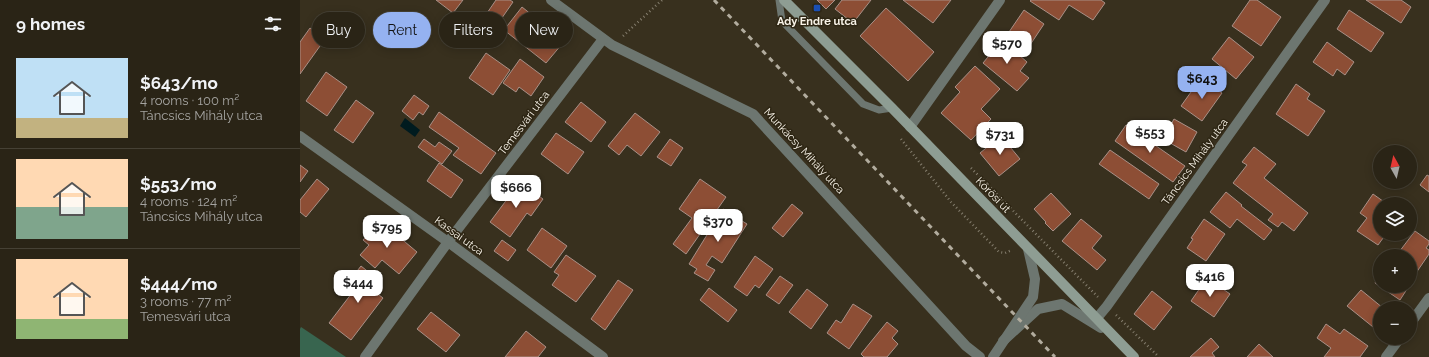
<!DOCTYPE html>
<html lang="en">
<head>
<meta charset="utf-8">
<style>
	:root { --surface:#2a2416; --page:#363023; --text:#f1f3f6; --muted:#a5a4a1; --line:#464135; --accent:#95b2f1 }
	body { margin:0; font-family:Raleway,sans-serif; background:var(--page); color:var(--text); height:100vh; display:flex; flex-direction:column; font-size:15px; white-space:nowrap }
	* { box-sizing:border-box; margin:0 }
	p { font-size:13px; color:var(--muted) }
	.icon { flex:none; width:22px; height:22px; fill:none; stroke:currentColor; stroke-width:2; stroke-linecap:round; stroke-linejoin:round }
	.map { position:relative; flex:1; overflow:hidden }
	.details { display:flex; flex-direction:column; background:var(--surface); width:300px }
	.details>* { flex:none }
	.top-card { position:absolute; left:12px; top:12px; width:380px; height:36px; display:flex; gap:8px }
	.needle { width:26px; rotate:352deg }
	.fabs { position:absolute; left:1073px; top:145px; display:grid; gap:8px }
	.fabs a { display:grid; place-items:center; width:44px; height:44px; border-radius:50%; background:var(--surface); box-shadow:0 2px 10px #0003,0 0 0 1px var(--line); font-size:20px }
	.price { position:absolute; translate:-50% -34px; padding:0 9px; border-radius:8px; background:#fff; color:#222; font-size:13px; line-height:26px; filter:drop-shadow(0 1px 2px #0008) }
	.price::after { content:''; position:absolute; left:50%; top:24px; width:12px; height:9px; margin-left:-6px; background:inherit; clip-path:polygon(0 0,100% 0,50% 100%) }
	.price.on { background:var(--accent); color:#111 }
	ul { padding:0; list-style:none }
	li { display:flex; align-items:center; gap:12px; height:100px; padding:0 16px }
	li+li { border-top:1px solid var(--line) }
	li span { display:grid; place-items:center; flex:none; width:112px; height:80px; border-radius:0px; color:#555 }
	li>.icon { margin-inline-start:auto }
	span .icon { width:48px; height:48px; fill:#fffc; stroke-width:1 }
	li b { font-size:17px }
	h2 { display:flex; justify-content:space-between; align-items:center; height:48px; padding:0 16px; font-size:17px }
	.chip { padding:0 14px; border-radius:18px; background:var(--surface); box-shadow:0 2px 10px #0003,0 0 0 1px var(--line); font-size:14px; line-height:36px }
	.chip.on { background:var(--accent); color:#111 }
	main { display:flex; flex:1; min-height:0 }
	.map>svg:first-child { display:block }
	.green { fill:#38654f }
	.water { fill:#001b1f }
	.building { fill:#8d4e35; stroke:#a99087 }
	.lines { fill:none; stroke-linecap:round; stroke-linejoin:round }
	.path { stroke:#857e6e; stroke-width:2.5; stroke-dasharray:1 3; stroke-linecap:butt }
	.service { stroke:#6d7670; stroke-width:7 }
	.minor { stroke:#6d7670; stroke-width:10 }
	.secondary { stroke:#8e9d93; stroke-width:10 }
	.rail { stroke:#b2ac9e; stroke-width:3; stroke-dasharray:5 5; stroke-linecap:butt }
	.transit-dot { fill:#1a4fb4; stroke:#2e2614; stroke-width:1.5 }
	.labels { text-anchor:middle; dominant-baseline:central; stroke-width:3; stroke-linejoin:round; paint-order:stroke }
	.poi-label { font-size:11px; font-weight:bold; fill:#f8f3e8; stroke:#2e2614 }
	.street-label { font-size:11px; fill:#f8f3e8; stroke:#2e2614 }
</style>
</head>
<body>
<main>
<section class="details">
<h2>9 homes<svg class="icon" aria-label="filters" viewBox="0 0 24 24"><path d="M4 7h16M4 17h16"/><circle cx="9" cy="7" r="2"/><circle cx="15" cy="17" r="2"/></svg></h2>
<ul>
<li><span style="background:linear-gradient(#bfe0f5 75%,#c2b280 0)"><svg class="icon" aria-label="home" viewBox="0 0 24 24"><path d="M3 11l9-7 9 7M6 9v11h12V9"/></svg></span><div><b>$643/mo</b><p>4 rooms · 100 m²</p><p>Táncsics Mihály utca</p></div></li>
<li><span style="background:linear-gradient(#ffd9b3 60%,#7fa58c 0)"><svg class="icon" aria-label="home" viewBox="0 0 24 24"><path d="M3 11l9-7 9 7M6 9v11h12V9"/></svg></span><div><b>$553/mo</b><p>4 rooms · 124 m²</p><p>Táncsics Mihály utca</p></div></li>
<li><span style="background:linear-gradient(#ffd9b3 75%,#8fb573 0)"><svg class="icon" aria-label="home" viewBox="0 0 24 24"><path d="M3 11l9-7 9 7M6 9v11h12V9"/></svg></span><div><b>$444/mo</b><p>3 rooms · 77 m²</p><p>Temesvári utca</p></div></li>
</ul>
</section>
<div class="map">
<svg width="1129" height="357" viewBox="0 0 1129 357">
	<rect width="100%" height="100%" fill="#38301e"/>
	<polygon class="green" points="1,327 46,357 0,357 0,329"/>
	<polygon class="water" points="105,118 120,130 115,137 100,126"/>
	<g class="building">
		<polygon points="136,0 163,0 153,13"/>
		<polygon points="196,0 210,0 213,2 197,25 185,16"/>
		<polygon points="517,0 535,0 526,9"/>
		<polygon points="542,0 571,0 553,23 535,9"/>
		<polygon points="603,0 651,0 633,23"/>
		<polygon points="731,0 801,0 805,3 793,20 769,5 759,20 730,1"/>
		<polygon points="950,0 957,0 981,17 961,46 932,26"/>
		<polygon points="1066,0 1101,0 1111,7 1101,23"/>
		<polygon points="222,7 252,31 250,34 262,44 246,63 204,30"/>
		<polygon points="586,8 634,52 608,81 560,36"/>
		<polygon points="724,10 744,24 730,45 709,32"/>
		<polygon points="1049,10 1084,33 1071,52 1037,29"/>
		<polygon points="178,12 206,33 197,45 169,24"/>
		<polygon points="10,28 25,39 0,74 0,42"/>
		<polygon points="929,37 954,57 936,79 912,59"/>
		<polygon points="702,40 727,62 720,71 729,78 717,91 683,63"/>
		<polygon points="1027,42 1054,62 1045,75 1037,69 1033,76 1013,62"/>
		<polygon points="186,53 210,70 193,95 169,78"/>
		<polygon points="220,59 244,77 231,96 219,87 216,92 203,83"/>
		<polygon points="675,66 700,89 681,109 691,119 671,140 641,113 660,92 655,87"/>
		<polygon points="26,72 47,87 27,116 6,101"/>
		<polygon points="901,78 922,93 902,121 881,106"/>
		<polygon points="996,84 1010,94 1007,99 1025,111 1008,136 976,114"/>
		<polygon points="114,95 129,106 123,115 119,112 113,120 102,111"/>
		<polygon points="56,100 74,113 53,143 34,130"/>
		<polygon points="281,102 306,122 291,142 265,122"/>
		<polygon points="139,112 196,153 181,174 153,155 159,148 129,127"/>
		<polygon points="335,113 360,132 341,156 327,145 319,155 308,146"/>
		<polygon points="874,119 897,132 886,152 863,139"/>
		<polygon points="826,125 885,166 873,182 815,141"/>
		<polygon points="256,133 284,152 268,174 241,154"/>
		<polygon points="701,136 720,159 699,176 680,153"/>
		<polygon points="124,139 135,147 139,142 152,151 142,164 118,147"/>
		<polygon points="370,139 383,148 371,166 357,157"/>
		<polygon points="954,147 976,164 964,178 1008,213 994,231 982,222 978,227 968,220 973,214 933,183 947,165 942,162"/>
		<polygon points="810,150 859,184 849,199 799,164"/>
		<polygon points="139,163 163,180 151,198 127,181"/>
		<polygon points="0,165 8,171 0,182"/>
		<polygon points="1127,175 1129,176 1129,192 1120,185"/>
		<polygon points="17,179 29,189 6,217 0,212 0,200"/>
		<polygon points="400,179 426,197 386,254 373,244 392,218 379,209"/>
		<polygon points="220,182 243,199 231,216 227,213 210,237 190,222"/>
		<polygon points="926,192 942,205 941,206 972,230 964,240 937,219 930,228 910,212"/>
		<polygon points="751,193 771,214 753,231 745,223 746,222 734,209"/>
		<polygon points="1073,194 1087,204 1080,204 1080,234 1086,234 1078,245 1057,231 1067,218 1060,213"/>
		<polygon points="492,204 503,213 483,237 472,228"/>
		<polygon points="423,209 447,224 422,263 412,256 406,265 415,270 408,281 394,273 397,269 389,264"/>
		<polygon points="781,219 802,236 792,248 806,260 797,270 762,241"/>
		<polygon points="904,219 925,234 906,261 887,248 893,239 891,238"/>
		<polygon points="80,221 117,252 99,274 82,260 75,268 60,255 69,245 63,240"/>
		<polygon points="242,228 267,246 251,268 227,250"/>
		<polygon points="1115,231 1129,241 1129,244 1126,248 1129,250 1129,254 1116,273 1110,269 1110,256 1096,256"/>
		<polygon points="202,240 216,250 208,261 194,251"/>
		<polygon points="266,255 296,276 276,302 252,285 259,275 254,272"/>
		<polygon points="455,256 473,269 459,288 455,285 447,296 434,287"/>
		<polygon points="61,266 81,282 74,291 83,298 51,340 29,323 55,289 47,284"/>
		<polygon points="1080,275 1080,286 1109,286 1100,300 1075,283"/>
		<polygon points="480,276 493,285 479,304 466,295"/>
		<polygon points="907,278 930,294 914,317 891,301"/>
		<polygon points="318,280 333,290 305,330 291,319"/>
		<polygon points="409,288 437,310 428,322 400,300"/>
		<polygon points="507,289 528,305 511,329 489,312"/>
		<polygon points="1061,290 1083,308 1080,308 1080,329 1078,331 1047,306"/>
		<polygon points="852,291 872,307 854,330 834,314"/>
		<polygon points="553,304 572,316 549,349 527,333 536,320 541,323"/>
		<polygon points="131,312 160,335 146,352 117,329"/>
		<polygon points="587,322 598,331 592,338 598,344 587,357 564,357 561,354"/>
		<polygon points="1026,324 1040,334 1044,329 1068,346 1060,357 1024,357 1031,348 1017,338"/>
		<polygon points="226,331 246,347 238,357 205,357"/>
		<polygon points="911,338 919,347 912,353 915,357 890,357"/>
		<polygon points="959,344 973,357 947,357"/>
	</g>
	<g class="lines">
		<g class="path">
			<polyline points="323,36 362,0"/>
			<polyline points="601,139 651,202 699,252 705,253 712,250"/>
			<polyline points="671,168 798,297"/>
			<polyline points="816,315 859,357"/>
		</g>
		<polyline class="service" points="479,0 482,21 563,104 579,110 592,108"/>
		<g class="minor">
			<polyline points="251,0 312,45 453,114 666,346 680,357"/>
			<polyline points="610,127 700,0"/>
			<polyline points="0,136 148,242 303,357"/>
			<polyline points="797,318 807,306 1025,0"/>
			<polyline points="1110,324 1129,298"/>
			<polyline points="703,341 738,309 762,304 801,328"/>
			<polyline points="65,357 148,242 303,39"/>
			<polyline points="693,357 733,297 735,279 728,249"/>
			<polyline points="1086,357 1100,338"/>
		</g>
		<polyline class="secondary" points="484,0 592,108 834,357"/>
		<polyline class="rail" points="414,0 755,357"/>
	</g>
	<rect class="transit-dot" x="513" y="4" width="8" height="8" rx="2"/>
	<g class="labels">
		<g class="poi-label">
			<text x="517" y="21">Ady Endre utca</text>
		</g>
		<g class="street-label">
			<text transform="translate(224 123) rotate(-53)">Temesvári utca</text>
			<text transform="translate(504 151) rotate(47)">Munkácsy Mihály utca</text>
			<text transform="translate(895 162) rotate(-54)">Táncsics Mihály utca</text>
			<text transform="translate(693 195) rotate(46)">Kőrösi út</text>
			<text transform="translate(159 236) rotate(36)">Kassai utca</text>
		</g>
	</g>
</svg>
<div class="fabs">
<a><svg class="needle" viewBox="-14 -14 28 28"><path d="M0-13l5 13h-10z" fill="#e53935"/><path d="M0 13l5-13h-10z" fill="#a5a4a1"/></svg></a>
<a><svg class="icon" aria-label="layers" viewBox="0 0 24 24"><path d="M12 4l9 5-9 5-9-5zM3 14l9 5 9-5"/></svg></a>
<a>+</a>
<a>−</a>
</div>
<b class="price" style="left:707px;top:65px">$570</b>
<b class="price on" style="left:902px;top:100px">$643</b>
<b class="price" style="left:850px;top:154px">$553</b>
<b class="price" style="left:700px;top:156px">$731</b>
<b class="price" style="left:216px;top:209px">$666</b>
<b class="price" style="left:418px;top:243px">$370</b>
<b class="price" style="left:87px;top:249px">$795</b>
<b class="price" style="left:910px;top:298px">$416</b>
<b class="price" style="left:58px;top:304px">$444</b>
<div class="top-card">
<a class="chip">Buy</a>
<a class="chip on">Rent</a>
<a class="chip">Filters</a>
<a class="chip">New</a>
</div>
</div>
</main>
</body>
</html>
